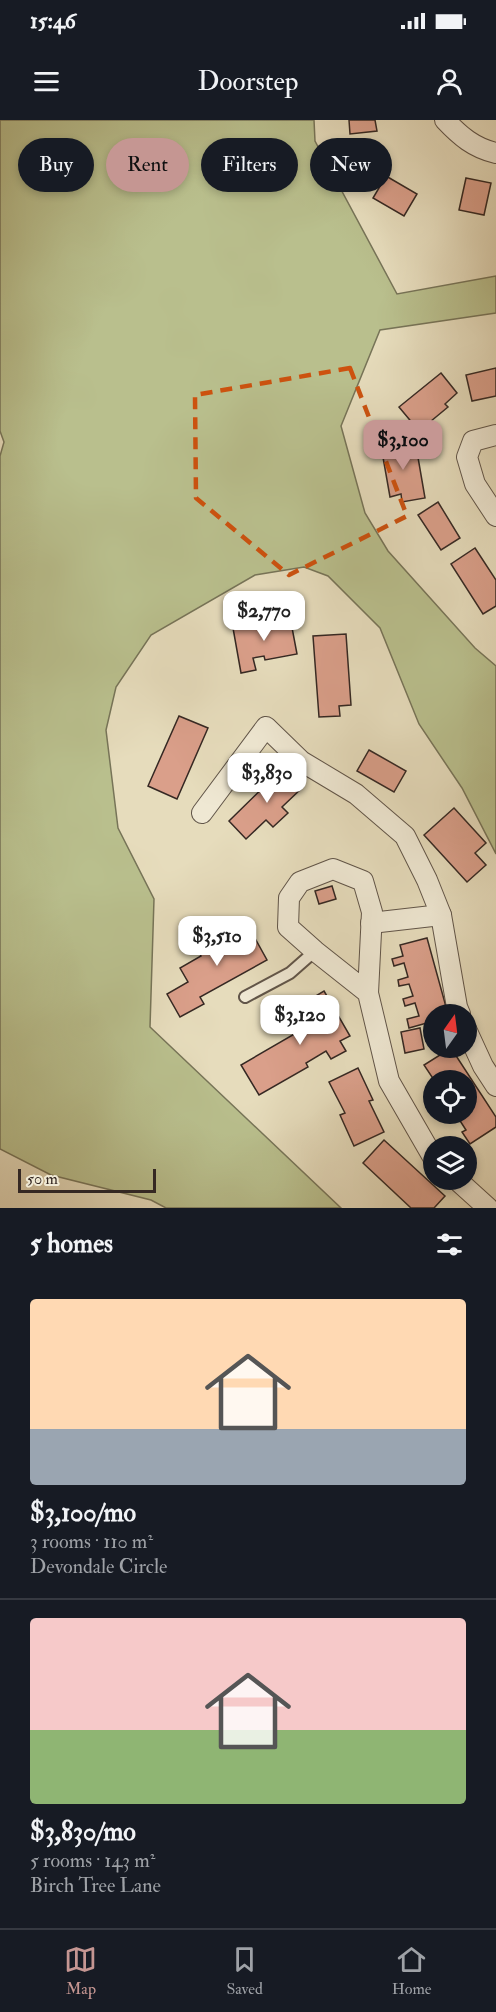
<!DOCTYPE html>
<html lang="en">
<head>
<meta charset="utf-8">
<style>
	:root { --surface:#171b24; --page:#242831; --text:#f1f3f6; --muted:#9ea1a6; --line:#363941; --accent:#c59692 }
	body { margin:0; font-family:"IM FELL Double Pica",serif; background:var(--page); color:var(--text); height:100vh; display:flex; flex-direction:column; font-size:22px; white-space:nowrap }
	* { box-sizing:border-box; margin:0 }
	p { font-size:20px; color:var(--muted) }
	.icon { flex:none; width:33px; height:33px; fill:none; stroke:currentColor; stroke-width:2; stroke-linecap:round; stroke-linejoin:round }
	.map { position:relative; height:1088px; overflow:hidden }
	.side { display:flex; flex-direction:column; background:var(--surface); flex:1 }
	.side>* { flex:none }
	.guide { position:absolute; left:18px; top:18px; width:460px; height:54px; display:flex; gap:12px }
	.needle { width:39px; rotate:14deg }
	.fabs { position:absolute; left:423px; top:884px; display:grid; gap:12px }
	.fabs a { display:grid; place-items:center; width:54px; height:54px; border-radius:50%; background:var(--surface); box-shadow:0 3px 9px #0003; font-size:30px }
	.scale { position:absolute; left:18px; bottom:15px; width:138px; box-sizing:border-box; padding-left:6px; border:3px solid #352823; border-top:0; font-size:16px; line-height:21px; white-space:nowrap; color:#352823; -webkit-text-stroke:4px #efe8d3; paint-order:stroke }
	.price { position:absolute; translate:-50% -51px; padding:0 14px; border-radius:12px; background:#fff; color:#222; font-size:20px; line-height:39px; filter:drop-shadow(0 2px 3px #0008) }
	.price::after { content:''; position:absolute; left:50%; top:36px; width:18px; height:14px; margin-left:-9px; background:inherit; clip-path:polygon(0 0,100% 0,50% 100%) }
	.price.current { background:var(--accent); color:#111 }
	ul { padding:0; list-style:none }
	li { display:grid; align-content:center; gap:12px; height:318px; padding:0 30px }
	li+li { border-top:2px solid var(--line) }
	li span { display:grid; place-items:center; height:186px; border-radius:6px; color:#555 }
	li>.icon { margin-inline-start:auto }
	span .icon { width:108px; height:108px; fill:#fffc; stroke-width:1 }
	li b { font-size:26px }
	h2 { display:flex; justify-content:space-between; align-items:center; height:72px; padding:0 30px; font-size:26px }
	.chip { padding:0 21px; border-radius:27px; background:var(--surface); box-shadow:0 3px 9px #0003; font-size:21px; line-height:54px }
	.chip.current { background:var(--accent); color:#111 }
	.status { display:flex; justify-content:space-between; align-items:center; height:42px; padding:0 30px; background:var(--surface); direction:ltr }
	.status svg { height:16px; fill:currentColor }
	header { display:flex; justify-content:space-between; align-items:center; height:78px; padding:0 30px; background:var(--surface); font-size:27px; font-weight:600 }
	.tabs { display:flex; justify-content:space-around; align-items:center; height:84px; border-top:2px solid var(--line); background:var(--surface); font-size:16px; color:var(--muted) }
	.tabs a { display:grid; justify-items:center; gap:3px }
	.tabs .current { color:var(--accent) }
	.map>svg:first-child { display:block }
	.green { fill:#b9bf8d; stroke:#777458; stroke-width:1.5 }
	.building { fill:#da9f8a; stroke:#352823; stroke-width:1.5 }
	.lines { fill:none; stroke-linecap:round; stroke-linejoin:round }
	.lane-casing { stroke:#615549; stroke-width:14 }
	.street-casing { stroke:#615549; stroke-width:22 }
	.lane { stroke:#efe8d3; stroke-width:10 }
	.street { stroke:#efe8d3; stroke-width:20 }
	.marked { fill:none; stroke:#cd520f; stroke-width:4.5; stroke-dasharray:12 8; stroke-linejoin:round }
</style>
</head>
<body>
<div class="status"><b>15:46</b><svg viewBox="0 0 49 12"><path d="M0 12V9h3v3zM5 12V6h3v6zM10 12V3h3v9zM15 12V0h3v12zM26 1h20v11H26zM47 4h2v5h-2z"/></svg></div>
<header><svg class="icon" aria-label="menu" viewBox="0 0 24 24"><path d="M4 6h16M4 12h16M4 18h16"/></svg>Doorstep<svg class="icon" aria-label="person" viewBox="0 0 24 24"><circle cx="12" cy="8" r="4"/><path d="M4 21q1-7 8-7t8 7"/></svg></header>
<div class="map">
<svg width="496" height="1088" viewBox="0 0 496 1088">
	<rect width="100%" height="100%" fill="#e6dcbc"/>
	<filter id="stains"><feTurbulence type="fractalNoise" baseFrequency=".00333" numOctaves="4"/><feColorMatrix values="0 0 0 0 .2 0 0 0 0 .09 0 0 0 0 .02 0 0 0 .5 -.17"/></filter>
	<radialGradient id="worn" r=".72"><stop offset=".6" stop-color="#630" stop-opacity="0"/><stop offset="1" stop-color="#630" stop-opacity=".3"/></radialGradient>
	<polygon class="green" points="0,0 314,0 315,21 397,174 496,156 496,193 380,210 341,306 365,393 388,431 475,528 496,546 496,734 462,668 419,604 380,508 328,456 304,447 255,455 151,515 116,567 106,610 118,708 154,779 150,907 341,1088 166,1088 151,1080 51,1055 0,1029 0,336 4,322 0,311"/>
	<g class="building">
		<polygon points="349,0 375,0 377,11 350,14"/>
		<polygon points="386,56 417,74 404,96 373,78"/>
		<polygon points="466,58 491,63 484,95 459,90"/>
		<polygon points="496,248 496,276 472,281 466,255"/>
		<polygon points="441,253 457,273 445,284 448,287 419,311 399,287"/>
		<polygon points="415,320 425,378 402,382 401,374 390,377 381,326"/>
		<polygon points="438,382 460,418 441,430 418,395"/>
		<polygon points="475,428 496,460 496,486 483,494 451,444"/>
		<polygon points="290,497 297,534 265,540 264,536 253,538 256,550 241,553 233,508"/>
		<polygon points="346,514 351,585 339,586 340,596 319,597 313,516"/>
		<polygon points="179,596 208,608 177,679 148,666"/>
		<polygon points="369,630 406,651 394,672 357,651"/>
		<polygon points="284,647 303,667 282,687 288,693 273,707 266,700 246,719 229,701"/>
		<polygon points="454,688 486,723 475,733 486,745 467,762 424,715"/>
		<polygon points="332,766 336,779 319,784 315,771"/>
		<polygon points="246,802 267,840 200,877 204,884 180,897 167,874 188,862 180,848 201,836 197,829"/>
		<polygon points="427,818 448,894 434,894 434,901 409,908 407,899 419,896 415,883 405,886 403,879 413,876 409,864 399,866 398,860 408,857 404,843 394,846 392,839 403,836 400,825"/>
		<polygon points="324,871 350,916 340,921 346,931 331,939 326,931 306,943 308,947 259,975 241,945 310,905 299,886"/>
		<polygon points="420,908 424,929 405,933 401,912"/>
		<polygon points="451,928 496,997 496,1007 470,1024 462,1012 466,1010 455,993 466,993 466,960 434,960 424,945"/>
		<polygon points="358,948 373,980 369,981 384,1012 354,1026 340,995 345,993 329,962"/>
		<polygon points="384,1020 445,1076 434,1088 411,1088 363,1043"/>
	</g>
	<g class="lines">
		<defs>
			<polyline id="lane" points="245,877 290,853 315,831"/>
			<g id="street">
				<path d="M445,0c15,16 29,28 51,33"/>
				<polyline points="496,315 473,321 467,337 475,364 496,396"/>
				<polyline points="202,693 266,607 301,641 356,674 405,716 427,760 441,795 457,887 460,894"/>
				<polyline points="371,803 441,795"/>
				<polyline points="368,873 315,831 288,807 289,778 300,762 333,749 363,761 372,792 368,873 389,961 434,1039"/>
				<polyline points="466,909 483,946 496,966"/>
				<polyline points="456,1059 488,1088"/>
			</g>
		</defs>
		<use href="#lane" class="lane-casing"/>
		<use href="#street" class="street-casing"/>
		<use href="#lane" class="lane"/>
		<use href="#street" class="street"/>
	</g>
	<path class="marked" d="M350,248l57,148 -118,59 -93,-77 -1,-103z"/>
	<rect width="100%" height="100%" filter="url(#stains)"/>
	<rect width="100%" height="100%" fill="url(#worn)"/>
</svg>
<div class="fabs">
<a><svg class="needle" viewBox="-14 -14 28 28"><path d="M0-13l5 13h-10z" fill="#e53935"/><path d="M0 13l5-13h-10z" fill="#9ea1a6"/></svg></a>
<a><svg class="icon" aria-label="locate" viewBox="0 0 24 24"><circle cx="12" cy="12" r="6"/><path d="M12 2v4M12 18v4M2 12h4M18 12h4"/></svg></a>
<a><svg class="icon" aria-label="layers" viewBox="0 0 24 24"><path d="M12 4l9 5-9 5-9-5zM3 14l9 5 9-5"/></svg></a>
</div>
<div class="scale">50 m</div>
<b class="price current" style="left:403px;top:351px">$3,100</b>
<b class="price" style="left:264px;top:522px">$2,770</b>
<b class="price" style="left:267px;top:684px">$3,830</b>
<b class="price" style="left:217px;top:847px">$3,510</b>
<b class="price" style="left:300px;top:926px">$3,120</b>
<div class="guide">
<a class="chip">Buy</a>
<a class="chip current">Rent</a>
<a class="chip">Filters</a>
<a class="chip">New</a>
</div>
</div>
<section class="side">
<h2>5 homes<svg class="icon" aria-label="filters" viewBox="0 0 24 24"><path d="M4 7h16M4 17h16"/><circle cx="9" cy="7" r="2"/><circle cx="15" cy="17" r="2"/></svg></h2>
<ul>
<li><span style="background:linear-gradient(#ffd9b3 70%,#9aa5b1 0)"><svg class="icon" aria-label="home" viewBox="0 0 24 24"><path d="M3 11l9-7 9 7M6 9v11h12V9"/></svg></span><div><b>$3,100/mo</b><p>3 rooms · 110 m²</p><p>Devondale Circle</p></div></li>
<li><span style="background:linear-gradient(#f6c9c9 60%,#8fb573 0)"><svg class="icon" aria-label="home" viewBox="0 0 24 24"><path d="M3 11l9-7 9 7M6 9v11h12V9"/></svg></span><div><b>$3,830/mo</b><p>5 rooms · 143 m²</p><p>Birch Tree Lane</p></div></li>
</ul>
</section>
<nav class="tabs">
<a class="current"><svg class="icon" aria-label="map" viewBox="0 0 24 24"><path d="M3 6l6-2 6 2 6-2v14l-6 2-6-2-6 2zM9 4v14M15 6v14"/></svg>Map</a>
<a><svg class="icon" aria-label="saved" viewBox="0 0 24 24"><path d="M7 4h10v16l-5-4-5 4z"/></svg>Saved</a>
<a><svg class="icon" aria-label="home" viewBox="0 0 24 24"><path d="M3 11l9-7 9 7M6 9v11h12V9"/></svg>Home</a>
</nav>
</body>
</html>
